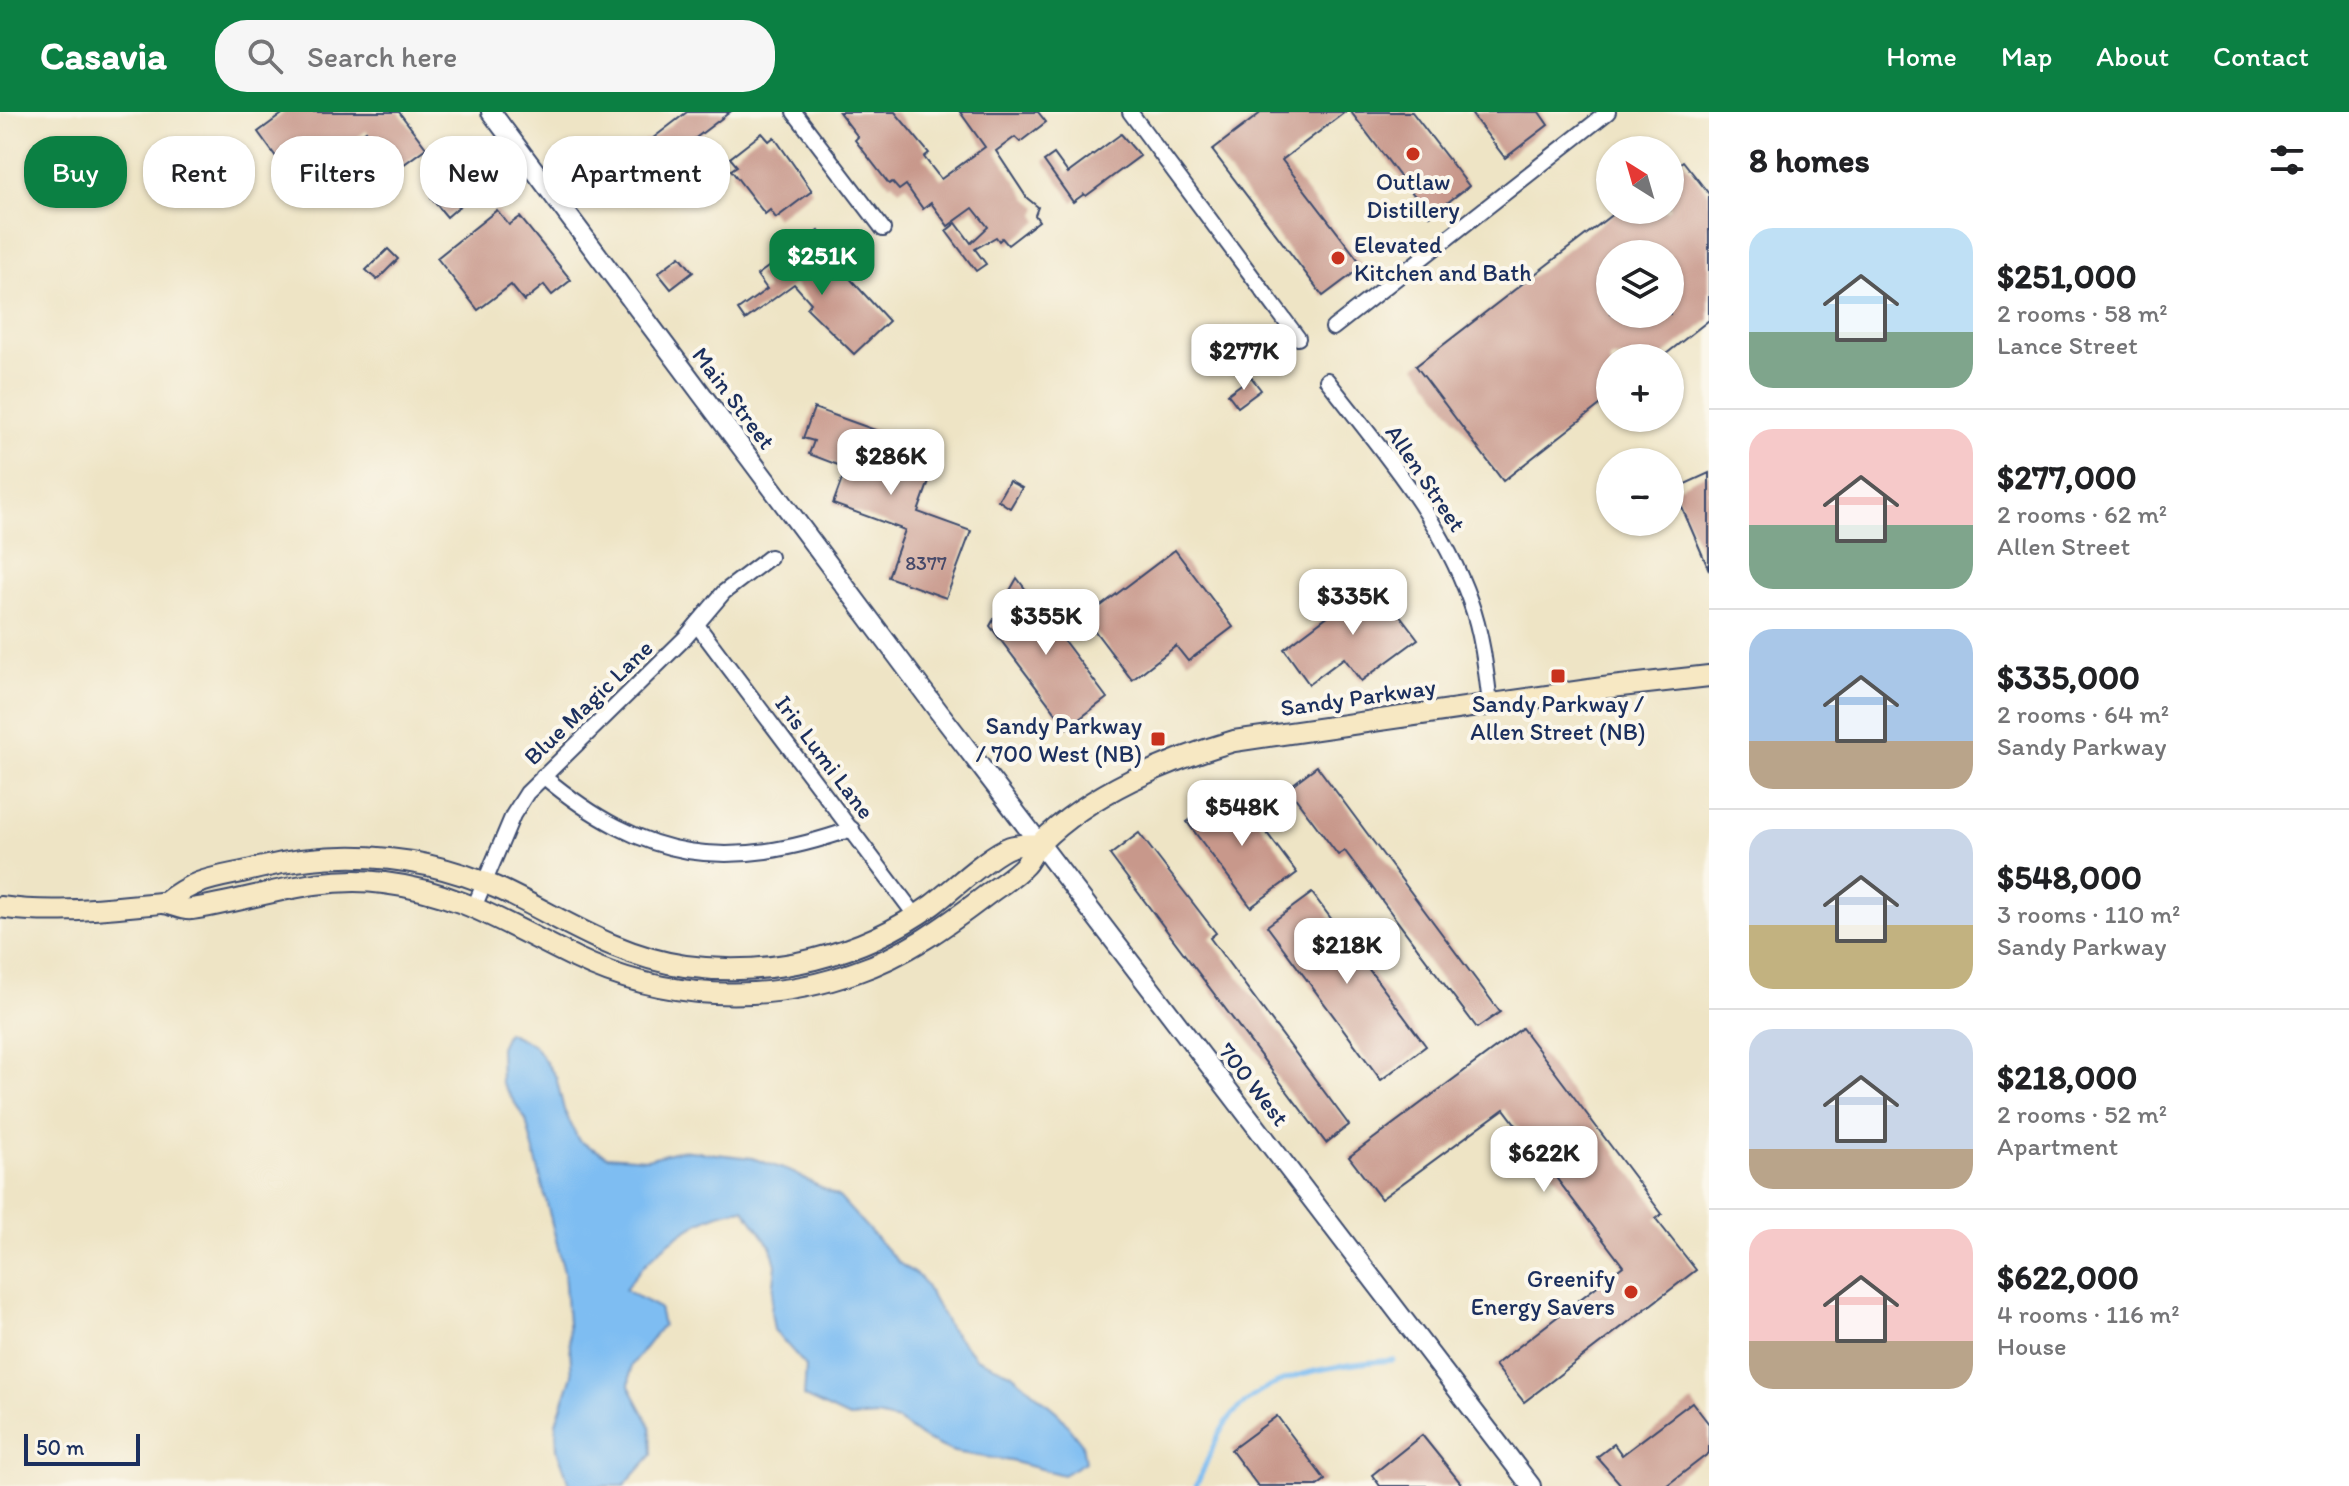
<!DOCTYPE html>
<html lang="en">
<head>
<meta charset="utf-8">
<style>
	:root { --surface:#fff; --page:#f6f6f6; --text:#202124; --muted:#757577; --line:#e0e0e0; --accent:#0b8043 }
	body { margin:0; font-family:Itim,sans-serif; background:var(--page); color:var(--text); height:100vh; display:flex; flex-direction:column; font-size:30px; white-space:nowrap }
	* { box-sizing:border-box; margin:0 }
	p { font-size:26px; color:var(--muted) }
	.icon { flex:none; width:44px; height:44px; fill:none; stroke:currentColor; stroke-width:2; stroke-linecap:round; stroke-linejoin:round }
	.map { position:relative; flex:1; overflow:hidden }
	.side { display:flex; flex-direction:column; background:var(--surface); width:640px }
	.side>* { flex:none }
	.banner { position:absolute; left:24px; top:24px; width:760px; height:72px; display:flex; gap:16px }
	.needle { width:52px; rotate:323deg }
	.fabs { position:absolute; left:1596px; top:24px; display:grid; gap:16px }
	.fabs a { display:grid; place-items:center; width:88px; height:88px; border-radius:50%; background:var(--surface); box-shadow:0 2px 6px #0004; font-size:40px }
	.scale { position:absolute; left:24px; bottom:20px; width:116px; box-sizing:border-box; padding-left:8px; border:4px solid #1b2f5e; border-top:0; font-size:22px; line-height:28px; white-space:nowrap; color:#1b2f5e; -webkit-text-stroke:6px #fbf7ec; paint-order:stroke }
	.price { position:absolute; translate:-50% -68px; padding:0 18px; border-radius:16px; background:#fff; color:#222; font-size:26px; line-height:52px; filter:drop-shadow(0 2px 4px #0008) }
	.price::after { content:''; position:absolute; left:50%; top:48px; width:24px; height:18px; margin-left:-12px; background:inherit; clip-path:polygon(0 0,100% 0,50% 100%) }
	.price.selected { background:var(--accent); color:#fff }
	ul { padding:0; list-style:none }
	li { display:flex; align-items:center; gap:24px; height:200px; padding:0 40px }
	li+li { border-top:2px solid var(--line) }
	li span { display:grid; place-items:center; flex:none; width:224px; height:160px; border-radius:24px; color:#555 }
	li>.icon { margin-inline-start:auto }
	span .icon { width:96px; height:96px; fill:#fffc; stroke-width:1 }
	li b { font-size:34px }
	h2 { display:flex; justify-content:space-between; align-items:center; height:96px; padding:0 40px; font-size:34px }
	.chip { padding:0 28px; border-radius:32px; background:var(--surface); box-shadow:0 2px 6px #0004; font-size:28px; line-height:72px }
	.chip.selected { background:var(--accent); color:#fff }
	header { display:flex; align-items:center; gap:48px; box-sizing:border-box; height:112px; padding:0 40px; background:var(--accent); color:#fff }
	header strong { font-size:38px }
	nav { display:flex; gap:44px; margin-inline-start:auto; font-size:28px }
	.search { width:560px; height:72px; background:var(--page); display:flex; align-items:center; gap:20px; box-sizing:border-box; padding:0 28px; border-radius:32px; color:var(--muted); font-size:30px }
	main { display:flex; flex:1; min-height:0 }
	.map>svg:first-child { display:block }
	.water { fill:#7ebdf2; stroke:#4c76a8; stroke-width:2 }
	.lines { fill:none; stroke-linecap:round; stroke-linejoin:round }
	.stream { stroke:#7ebdf2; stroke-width:5 }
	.building { fill:#c8988b; fill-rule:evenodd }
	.minor-casing { stroke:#3b4a6d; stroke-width:18 }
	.tertiary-casing { stroke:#3b4a6d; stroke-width:22 }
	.secondary-casing { stroke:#3b4a6d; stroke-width:24 }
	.minor { stroke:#fff; stroke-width:14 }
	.tertiary { stroke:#fff; stroke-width:18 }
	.secondary { stroke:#f7e8c3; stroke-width:20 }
	.poi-dot { fill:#c8321e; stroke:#fbf7ec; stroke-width:3 }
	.labels { text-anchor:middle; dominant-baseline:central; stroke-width:8; stroke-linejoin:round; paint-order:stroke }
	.number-label { font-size:20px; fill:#464969 }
	.poi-label { font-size:24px; fill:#1b2f5e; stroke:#fbf7ec }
	.street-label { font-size:24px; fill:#1b2f5e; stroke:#fbf7ec }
</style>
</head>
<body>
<header>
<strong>Casavia</strong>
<div class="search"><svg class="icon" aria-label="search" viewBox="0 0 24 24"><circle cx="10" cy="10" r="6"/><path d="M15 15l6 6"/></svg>Search here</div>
<nav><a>Home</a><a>Map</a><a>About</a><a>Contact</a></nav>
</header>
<main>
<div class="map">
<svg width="1709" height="1374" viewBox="0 0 1709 1374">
	<rect width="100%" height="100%" fill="#fbf7ec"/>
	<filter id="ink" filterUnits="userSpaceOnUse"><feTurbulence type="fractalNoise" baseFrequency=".0125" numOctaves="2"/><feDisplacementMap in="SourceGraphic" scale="16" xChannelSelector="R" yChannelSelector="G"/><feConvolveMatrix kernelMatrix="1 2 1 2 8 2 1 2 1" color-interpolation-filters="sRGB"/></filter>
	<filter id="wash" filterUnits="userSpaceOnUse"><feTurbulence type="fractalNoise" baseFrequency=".006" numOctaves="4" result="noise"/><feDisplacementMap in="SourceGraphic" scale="32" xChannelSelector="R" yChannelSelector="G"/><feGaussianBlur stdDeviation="1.8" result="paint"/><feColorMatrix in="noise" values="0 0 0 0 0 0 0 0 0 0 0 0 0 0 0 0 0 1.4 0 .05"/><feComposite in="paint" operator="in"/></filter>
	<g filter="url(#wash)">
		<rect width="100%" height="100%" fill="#eee4c5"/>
		<path class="water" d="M507,920l27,13 22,32 8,33 15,31 28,15 40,3 34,-9 71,8 40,14 47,25 60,66 23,16 28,50 26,29 35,15 46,39 25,32 3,18 -22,13 -53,-14 -56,-9 -30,-13 -26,-18 -21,-5 -28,2 -45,-21 2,-31 -32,-36 -3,-19 5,-46 -5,-18 -27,-38c-45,3 -95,44 -119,81l34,18 4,17 -32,41 -2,20 22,41 1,28 -28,31h-54l-13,-37 -1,-26 16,-48 -8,-103 -38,-152 -25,-38 -1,-35z"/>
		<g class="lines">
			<path class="stream" d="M1196,1374c11,-22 20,-54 37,-72 40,-44 104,-48 160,-54"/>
		</g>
		<g id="blocks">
			<g class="building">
				<polygon points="285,0 399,0 426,36 396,58 366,19 295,71 258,20"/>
				<polygon points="687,0 730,0 677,40 670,31 615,73 599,52 620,35 626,43 646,28 648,30"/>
				<polygon points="839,0 895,0 929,41 924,45 941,67 985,35 960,0 1038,0 1046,10 1020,30 1015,25 996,39 1027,86 1038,95 1035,103 1039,109 1008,133 1002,126 999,129 996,125 975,137 986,152 976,159 946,119 956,111 971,131 988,115 973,96 948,114 931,91 923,97 906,73 899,78 892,70 889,72 855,28 858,25"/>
				<polygon points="1262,0 1345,0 1282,48 1363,154 1323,184 1212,38"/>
				<polygon points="1351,0 1412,0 1469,74 1430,104"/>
				<polygon points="1470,0 1539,0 1548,13 1505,46"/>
				<polygon points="762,21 769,29 774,25 812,79 776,106 770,98 765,102 731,58 737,54 730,46"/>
				<polygon points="1121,22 1140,44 1086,84 1084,82 1073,90 1044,49 1054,42 1068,61"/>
				<polygon points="475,48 491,67 447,105 431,86"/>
				<path d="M1683,49l26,33v126l-48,38h-51v39l-107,84 -87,-115 202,-156h52v-40zM1610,142h60v60h-60z"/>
				<polygon points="497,98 509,113 520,105 571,168 552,183 544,173 524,189 511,173 478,198 437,146"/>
				<polygon points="819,119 826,129 801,147 818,170 834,156 841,163 844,160 889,209 854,242 807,196 811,191 794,172 745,208 738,198 767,177 757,163"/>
				<polygon points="388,137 398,147 377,168 366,158"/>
				<polygon points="680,144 693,160 671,177 658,161"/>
				<polygon points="1252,220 1270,244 1249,259 1231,235"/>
				<polygon points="1251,265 1261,278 1238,295 1228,282"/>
				<polygon points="814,296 939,341 918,400 971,419 946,486 888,465 905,418 833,392 846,356 809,342 814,329 803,326"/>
				<polygon points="1709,361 1709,458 1674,377"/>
				<polygon points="1009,369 1022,376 1010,396 998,388"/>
				<polygon points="1175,438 1233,515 1188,549 1176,534 1132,568 1085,506"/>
				<polygon points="1017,466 1107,586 1067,616 990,514"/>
				<polygon points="1374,469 1418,527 1361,569 1344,546 1309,572 1284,537"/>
				<polygon points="1317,654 1500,900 1477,916 1345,739 1338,743 1288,676"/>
				<polygon points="1233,676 1297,761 1251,795 1187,710"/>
				<polygon points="1139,721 1216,821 1210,826 1349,1013 1326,1031 1110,743"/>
				<polygon points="1312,781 1426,934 1381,968 1267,814"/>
				<polygon points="1522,916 1662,1102 1656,1107 1696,1158 1524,1290 1495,1253 1623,1154 1504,997 1381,1087 1349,1045"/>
				<polygon points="1692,1290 1709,1312 1709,1341 1666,1374 1622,1374 1597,1345 1614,1332 1622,1343"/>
				<polygon points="1277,1304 1325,1368 1317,1374 1258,1374 1231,1338"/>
				<polygon points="1422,1323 1463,1374 1380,1374 1372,1363"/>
			</g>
		</g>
	</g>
	<g filter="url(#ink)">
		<use href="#blocks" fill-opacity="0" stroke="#3b4a6d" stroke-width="2"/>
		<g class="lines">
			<defs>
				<g id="minor">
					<polyline points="794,0 883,117"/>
					<polyline points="1130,0 1298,226"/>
					<polyline points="1333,216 1608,0"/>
					<path d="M1327,268c54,70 113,136 143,221 12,32 16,69 20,103"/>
					<polyline points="697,513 916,804"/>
					<path d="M543,664c104,87 184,96 309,53"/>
					<polyline points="475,793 513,703 527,681 686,525 724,480 770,445"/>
				</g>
				<polyline id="tertiary" points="491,0 939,600 1531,1374"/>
				<g id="secondary">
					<path d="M165,791c32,-27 56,-25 94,-35 83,-20 165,-13 243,22 61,29 114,66 183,76 87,12 176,-10 247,-61 19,-14 58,-51 78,-58 8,-3 20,-2 30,-3"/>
					<path d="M0,795c56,8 105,1 160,-4 11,-1 21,8 32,6 65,-10 124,-35 192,-26 76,9 125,43 192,75 87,42 189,47 280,14 50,-17 90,-46 132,-78 12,-9 27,-18 37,-29 6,-7 9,-16 15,-22 50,-50 128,-83 194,-102l369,-53 106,-12"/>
				</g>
			</defs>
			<use href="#minor" class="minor-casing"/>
			<use href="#tertiary" class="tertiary-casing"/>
			<use href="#secondary" class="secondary-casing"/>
			<use href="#minor" class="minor"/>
			<use href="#tertiary" class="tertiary"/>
			<use href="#secondary" class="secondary"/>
		</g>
	</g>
	<g class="poi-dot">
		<circle cx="1413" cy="42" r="8"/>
		<circle cx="1338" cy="146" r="8"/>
		<rect x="1550" y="556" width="16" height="16" rx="4"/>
		<rect x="1150" y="619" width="16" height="16" rx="4"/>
		<circle cx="1631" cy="1180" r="8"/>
	</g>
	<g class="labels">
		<g class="number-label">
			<text x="926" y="451">8377</text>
		</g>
		<g class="poi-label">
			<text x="1413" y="69">Outlaw<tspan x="1413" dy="28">Distillery</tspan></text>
			<text x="1354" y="132" text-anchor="start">Elevated<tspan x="1354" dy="28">Kitchen and Bath</tspan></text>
			<text x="1558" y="591">Sandy Parkway /<tspan x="1558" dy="28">Allen Street (NB)</tspan></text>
			<text x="1142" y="613" text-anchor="end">Sandy Parkway<tspan x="1142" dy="28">/ 700 West (NB)</tspan></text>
			<text x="1615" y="1166" text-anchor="end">Greenify<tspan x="1615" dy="28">Energy Savers</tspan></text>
		</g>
		<g class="street-label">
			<text transform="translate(734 286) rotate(53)">Main Street</text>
			<text transform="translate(1426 366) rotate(56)">Allen Street</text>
			<text transform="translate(1358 585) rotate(-8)">Sandy Parkway</text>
			<text transform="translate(588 590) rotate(-44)">Blue Magic Lane</text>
			<text transform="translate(825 645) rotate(53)">Iris Lumi Lane</text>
			<text transform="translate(1254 972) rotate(52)">700 West</text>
		</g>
	</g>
</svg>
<div class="fabs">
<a><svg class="needle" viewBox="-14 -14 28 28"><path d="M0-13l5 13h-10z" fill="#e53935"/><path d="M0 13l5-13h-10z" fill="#757577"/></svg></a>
<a><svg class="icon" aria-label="layers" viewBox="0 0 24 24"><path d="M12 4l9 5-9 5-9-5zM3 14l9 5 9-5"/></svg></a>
<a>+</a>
<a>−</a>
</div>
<div class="scale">50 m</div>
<b class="price selected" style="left:822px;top:185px">$251K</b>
<b class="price" style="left:1244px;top:280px">$277K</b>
<b class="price" style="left:891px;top:385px">$286K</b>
<b class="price" style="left:1353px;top:525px">$335K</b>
<b class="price" style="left:1046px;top:545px">$355K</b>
<b class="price" style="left:1242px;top:736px">$548K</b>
<b class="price" style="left:1347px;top:874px">$218K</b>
<b class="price" style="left:1544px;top:1082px">$622K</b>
<div class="banner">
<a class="chip selected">Buy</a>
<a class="chip">Rent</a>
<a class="chip">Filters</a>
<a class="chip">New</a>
<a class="chip">Apartment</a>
</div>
</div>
<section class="side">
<h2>8 homes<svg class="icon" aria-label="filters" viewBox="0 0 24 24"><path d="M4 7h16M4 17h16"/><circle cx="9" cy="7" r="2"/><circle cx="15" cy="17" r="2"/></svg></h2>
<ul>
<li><span style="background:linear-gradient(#bfe0f5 65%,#7fa58c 0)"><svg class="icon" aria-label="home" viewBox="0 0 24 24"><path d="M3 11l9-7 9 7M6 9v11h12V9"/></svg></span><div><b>$251,000</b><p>2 rooms · 58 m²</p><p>Lance Street</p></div></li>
<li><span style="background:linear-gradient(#f6c9c9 60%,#7fa58c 0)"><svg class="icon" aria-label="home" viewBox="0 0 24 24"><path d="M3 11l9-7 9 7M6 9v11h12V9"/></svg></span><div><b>$277,000</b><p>2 rooms · 62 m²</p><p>Allen Street</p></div></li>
<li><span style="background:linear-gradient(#a9c7e8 70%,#b9a48a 0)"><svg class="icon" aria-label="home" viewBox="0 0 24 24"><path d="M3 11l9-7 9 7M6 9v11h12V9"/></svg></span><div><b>$335,000</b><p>2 rooms · 64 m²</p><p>Sandy Parkway</p></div></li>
<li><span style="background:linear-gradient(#c9d6e8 60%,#c2b280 0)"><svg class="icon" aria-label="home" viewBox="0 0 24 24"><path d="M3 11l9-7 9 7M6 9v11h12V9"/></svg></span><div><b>$548,000</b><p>3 rooms · 110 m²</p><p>Sandy Parkway</p></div></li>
<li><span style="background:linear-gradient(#c9d6e8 75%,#b9a48a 0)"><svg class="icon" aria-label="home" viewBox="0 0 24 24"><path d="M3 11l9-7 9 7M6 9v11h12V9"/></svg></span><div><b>$218,000</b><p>2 rooms · 52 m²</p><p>Apartment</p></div></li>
<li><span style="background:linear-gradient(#f6c9c9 70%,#b9a48a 0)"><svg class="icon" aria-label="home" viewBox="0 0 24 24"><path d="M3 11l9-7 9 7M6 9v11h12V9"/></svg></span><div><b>$622,000</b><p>4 rooms · 116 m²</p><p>House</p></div></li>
</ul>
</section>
</main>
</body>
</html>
